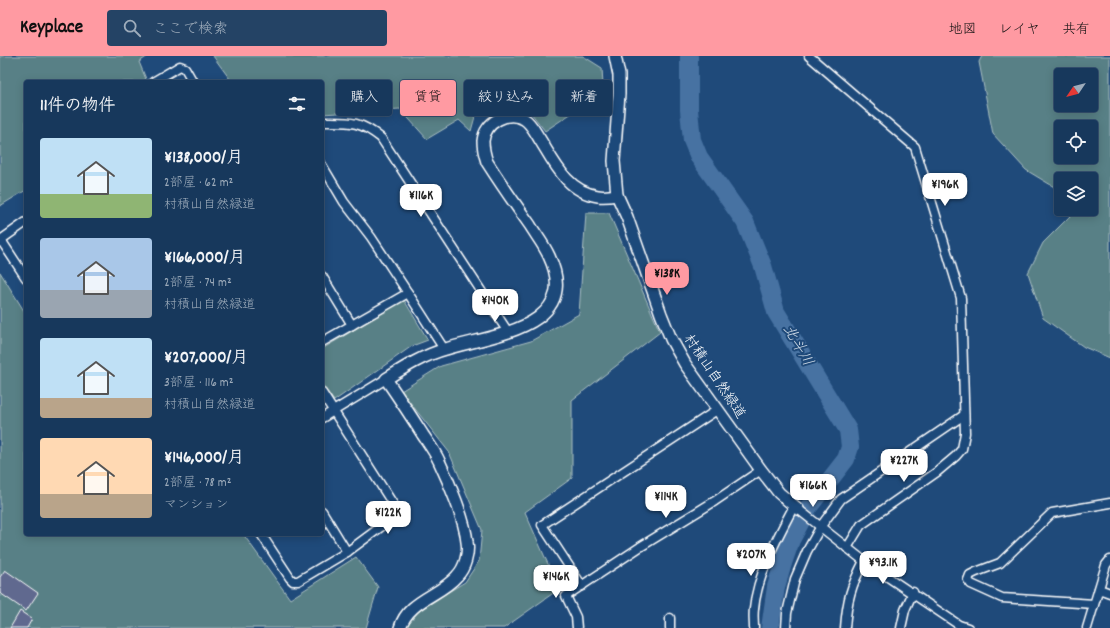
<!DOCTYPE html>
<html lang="ja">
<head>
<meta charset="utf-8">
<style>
	:root { --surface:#17385c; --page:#244365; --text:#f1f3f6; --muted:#9eacbb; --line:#365272; --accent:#ff9aa2 }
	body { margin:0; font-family:Dekko,"Klee One",sans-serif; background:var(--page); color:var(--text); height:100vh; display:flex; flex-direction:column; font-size:15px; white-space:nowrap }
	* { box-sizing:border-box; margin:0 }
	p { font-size:13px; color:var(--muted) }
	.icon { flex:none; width:22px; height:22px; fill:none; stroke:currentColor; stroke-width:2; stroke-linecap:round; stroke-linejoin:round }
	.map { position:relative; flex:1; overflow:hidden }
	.side { position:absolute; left:24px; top:24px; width:300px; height:456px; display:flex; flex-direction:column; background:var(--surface); border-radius:4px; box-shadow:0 2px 10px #0003,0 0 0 1px var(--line) }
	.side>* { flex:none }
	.banner { position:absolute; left:336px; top:24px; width:380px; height:36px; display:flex; gap:8px }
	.needle { width:26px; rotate:235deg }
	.buttons { position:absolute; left:1054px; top:12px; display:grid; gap:8px }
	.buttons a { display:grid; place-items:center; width:44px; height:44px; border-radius:4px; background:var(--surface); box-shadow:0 2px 10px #0003,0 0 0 1px var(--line); font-size:20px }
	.price { position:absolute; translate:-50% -34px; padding:0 9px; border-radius:8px; background:#fff; color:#222; font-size:13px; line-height:26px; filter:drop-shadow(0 1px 2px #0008) }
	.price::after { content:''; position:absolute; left:50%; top:24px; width:12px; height:9px; margin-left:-6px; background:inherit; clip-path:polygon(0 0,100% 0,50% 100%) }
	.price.current { background:var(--accent); color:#111 }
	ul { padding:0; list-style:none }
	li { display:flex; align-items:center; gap:12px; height:100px; padding:0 16px }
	li span { display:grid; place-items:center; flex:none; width:112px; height:80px; border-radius:4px; color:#555 }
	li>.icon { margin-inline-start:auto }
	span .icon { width:48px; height:48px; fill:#fffc; stroke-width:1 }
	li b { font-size:17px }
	h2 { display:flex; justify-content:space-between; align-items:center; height:48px; padding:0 16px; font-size:17px }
	.pill { padding:0 14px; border-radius:4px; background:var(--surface); box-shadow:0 2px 10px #0003,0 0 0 1px var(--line); font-size:14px; line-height:36px }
	.pill.current { background:var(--accent); color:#111 }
	header { display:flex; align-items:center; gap:24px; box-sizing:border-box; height:56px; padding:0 20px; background:var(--accent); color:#111 }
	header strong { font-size:19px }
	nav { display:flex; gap:22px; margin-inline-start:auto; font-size:14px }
	.search { width:280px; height:36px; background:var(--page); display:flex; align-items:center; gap:10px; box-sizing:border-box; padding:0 14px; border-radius:4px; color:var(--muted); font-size:15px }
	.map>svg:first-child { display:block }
	.green { fill:#588086; stroke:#acc0c2; fill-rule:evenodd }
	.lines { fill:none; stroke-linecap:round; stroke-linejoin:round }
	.river { stroke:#4772a2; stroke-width:18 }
	.building { fill:#61698f; stroke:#fff }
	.street-casing { stroke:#fff; stroke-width:11 }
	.secondary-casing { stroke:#fff; stroke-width:14 }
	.street { stroke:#1f4a7a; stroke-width:8 }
	.secondary { stroke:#1f4a7a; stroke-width:11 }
	.labels { text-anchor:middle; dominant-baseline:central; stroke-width:4; stroke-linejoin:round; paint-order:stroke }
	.street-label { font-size:14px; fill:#fff; stroke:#1f4a7a }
	.water-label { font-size:15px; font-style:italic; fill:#d1dce8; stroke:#1f4a7a }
</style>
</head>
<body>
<header>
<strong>Keyplace</strong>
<div class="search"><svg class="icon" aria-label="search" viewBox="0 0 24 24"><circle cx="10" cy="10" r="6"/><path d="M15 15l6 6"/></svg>ここで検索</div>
<nav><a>地図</a><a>レイヤ</a><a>共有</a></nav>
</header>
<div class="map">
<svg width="1110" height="572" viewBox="0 0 1110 572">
	<rect width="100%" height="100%" fill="#1f4a7a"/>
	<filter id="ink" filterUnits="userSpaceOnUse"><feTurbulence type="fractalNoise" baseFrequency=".025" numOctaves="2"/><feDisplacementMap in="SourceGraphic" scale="8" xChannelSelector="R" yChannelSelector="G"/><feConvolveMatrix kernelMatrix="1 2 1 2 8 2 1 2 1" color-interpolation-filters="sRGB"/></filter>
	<g filter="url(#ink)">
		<g class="green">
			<polygon points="0,0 148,0 139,6 146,23 141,26 26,26 26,134 0,150"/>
			<polygon points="213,0 583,0 602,12 604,47 584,49 545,75 524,48 493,47 476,57 471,75 459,64 427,83 400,53 322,58 322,26 232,26"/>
			<path d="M982,0h128v302l-26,-11 -41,-29 -15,-45 15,-30 30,-30 -1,-4h19v-30h-30v12l-35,-21 -33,-36 -14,-72zM1061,19h30v30h-30zM1061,71h30v30h-30z"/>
			<polygon points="586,157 609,157 660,276 572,344 572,422 525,456 559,533 504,572 407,572 408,568 422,552 465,526 479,505 482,474 449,396 401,335 441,310 531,285 579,258"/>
			<polygon points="0,216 26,258 26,478 243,478 290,543 356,501 378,531 366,572 0,572"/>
			<polygon points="404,244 428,284 412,290 334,345 322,328 322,293"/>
		</g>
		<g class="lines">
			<polyline class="river" points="689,0 689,54 692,84 699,101 745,166 763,210 776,256 848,374 850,391 846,403 808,452 791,484 784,504 776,531 770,572"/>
		</g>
		<g class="building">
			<polygon points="5,514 38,537 26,555 0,537 0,521"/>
			<polygon points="20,555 32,563 27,572 10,572"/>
		</g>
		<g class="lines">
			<defs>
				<g id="street">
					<polyline points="809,0 915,91 961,242 965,377 962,393 956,400 937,416 861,469 847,492"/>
					<polyline points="153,26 180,10 185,12 193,26"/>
					<path d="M322,66c27,0 37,-2 59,16l127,194"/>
					<polyline points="322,109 344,146 371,181 408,237"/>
					<polyline points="26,166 2,183 3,187 26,222"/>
					<polyline points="322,220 352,269"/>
					<polyline points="322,286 408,237 444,293"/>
					<polyline points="322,362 386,323"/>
					<polyline points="798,453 864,505 959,569 968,572"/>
					<polyline points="322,455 347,496"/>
					<polyline points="261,478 290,522 293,525 298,525 347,496 397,459 398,456 322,337"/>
					<polyline points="582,530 542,469 717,354"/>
					<polyline points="1099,533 1110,537"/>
					<polyline points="1094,548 1002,542 971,528 968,524 970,519 976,516 1000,507 1052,457 1110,447"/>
					<polyline points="670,562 670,572"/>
					<polyline points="577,572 576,561 566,540 640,491 715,445 761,414"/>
					<path d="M754,572c0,-6 -1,-13 0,-19 3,-34 24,-73 40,-103"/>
					<polyline points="786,572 787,557 795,523 807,495 821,470 841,443 964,359"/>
					<path d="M845,572c2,-28 6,-42 19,-67"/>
					<polyline points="901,572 905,554 913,536"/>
					<polyline points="1087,572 1106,509 1110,504"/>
				</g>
				<g id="secondary">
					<polyline points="615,0 619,19 619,38 614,105 617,139 627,161 661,258 671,283 685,308 761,414 779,437 798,453"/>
					<path d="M400,572c8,-28 40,-32 57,-52 8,-8 12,-23 10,-34 -2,-22 -18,-60 -28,-81 -4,-9 -10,-17 -16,-26 -12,-19 -24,-37 -37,-56 19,-12 38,-24 60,-30 45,-14 137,-21 103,-93 -5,-11 -13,-21 -19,-31 -15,-21 -29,-41 -43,-63 -2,-6 -4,-13 -4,-21 2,-19 24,-31 41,-22 7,4 11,13 15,19 15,24 28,54 59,58 6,1 13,0 19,-1"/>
				</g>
			</defs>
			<use href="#street" class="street-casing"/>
			<use href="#secondary" class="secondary-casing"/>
			<use href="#street" class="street"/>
			<use href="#secondary" class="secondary"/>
		</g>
	</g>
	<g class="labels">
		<g class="street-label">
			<text transform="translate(714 321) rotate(56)">村積山自然緑道</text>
		</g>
		<g class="water-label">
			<text transform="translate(797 290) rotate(60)">北斗川</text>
		</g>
	</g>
</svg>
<div class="buttons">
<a><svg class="needle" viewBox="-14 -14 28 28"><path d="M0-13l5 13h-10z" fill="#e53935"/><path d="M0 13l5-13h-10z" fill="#9eacbb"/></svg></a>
<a><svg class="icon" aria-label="locate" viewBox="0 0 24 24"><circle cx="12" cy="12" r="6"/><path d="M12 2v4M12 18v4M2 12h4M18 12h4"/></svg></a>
<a><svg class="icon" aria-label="layers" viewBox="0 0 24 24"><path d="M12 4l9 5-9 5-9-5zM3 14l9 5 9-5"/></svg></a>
</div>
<b class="price" style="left:945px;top:151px">¥196K</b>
<b class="price" style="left:421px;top:162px">¥116K</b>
<b class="price current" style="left:667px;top:240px">¥138K</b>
<b class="price" style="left:495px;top:267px">¥140K</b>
<b class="price" style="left:904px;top:427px">¥227K</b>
<b class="price" style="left:813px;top:452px">¥166K</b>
<b class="price" style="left:666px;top:463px">¥114K</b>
<b class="price" style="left:388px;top:479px">¥122K</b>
<b class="price" style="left:751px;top:521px">¥207K</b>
<b class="price" style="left:883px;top:529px">¥93.1K</b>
<b class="price" style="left:556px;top:543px">¥146K</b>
<div class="banner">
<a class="pill">購入</a>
<a class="pill current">賃貸</a>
<a class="pill">絞り込み</a>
<a class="pill">新着</a>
</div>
<section class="side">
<h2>11件の物件<svg class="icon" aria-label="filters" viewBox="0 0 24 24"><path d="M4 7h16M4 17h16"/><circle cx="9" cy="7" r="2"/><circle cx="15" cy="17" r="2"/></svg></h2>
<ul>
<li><span style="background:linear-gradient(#bfe0f5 70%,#8fb573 0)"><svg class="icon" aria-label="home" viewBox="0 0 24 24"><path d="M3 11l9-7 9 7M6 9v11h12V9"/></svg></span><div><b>¥138,000/月</b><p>2部屋 · 62 m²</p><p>村積山自然緑道</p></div></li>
<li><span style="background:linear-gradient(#a9c7e8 65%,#9aa5b1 0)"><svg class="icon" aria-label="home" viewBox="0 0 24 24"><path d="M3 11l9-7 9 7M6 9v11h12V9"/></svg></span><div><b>¥166,000/月</b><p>2部屋 · 74 m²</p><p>村積山自然緑道</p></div></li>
<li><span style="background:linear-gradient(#bfe0f5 75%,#b9a48a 0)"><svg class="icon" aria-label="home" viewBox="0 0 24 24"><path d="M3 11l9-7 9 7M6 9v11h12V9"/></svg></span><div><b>¥207,000/月</b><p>3部屋 · 116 m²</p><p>村積山自然緑道</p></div></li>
<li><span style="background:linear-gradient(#ffd9b3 70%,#b9a48a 0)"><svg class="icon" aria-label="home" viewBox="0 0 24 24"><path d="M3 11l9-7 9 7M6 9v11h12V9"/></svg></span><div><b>¥146,000/月</b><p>2部屋 · 78 m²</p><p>マンション</p></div></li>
</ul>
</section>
</div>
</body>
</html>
